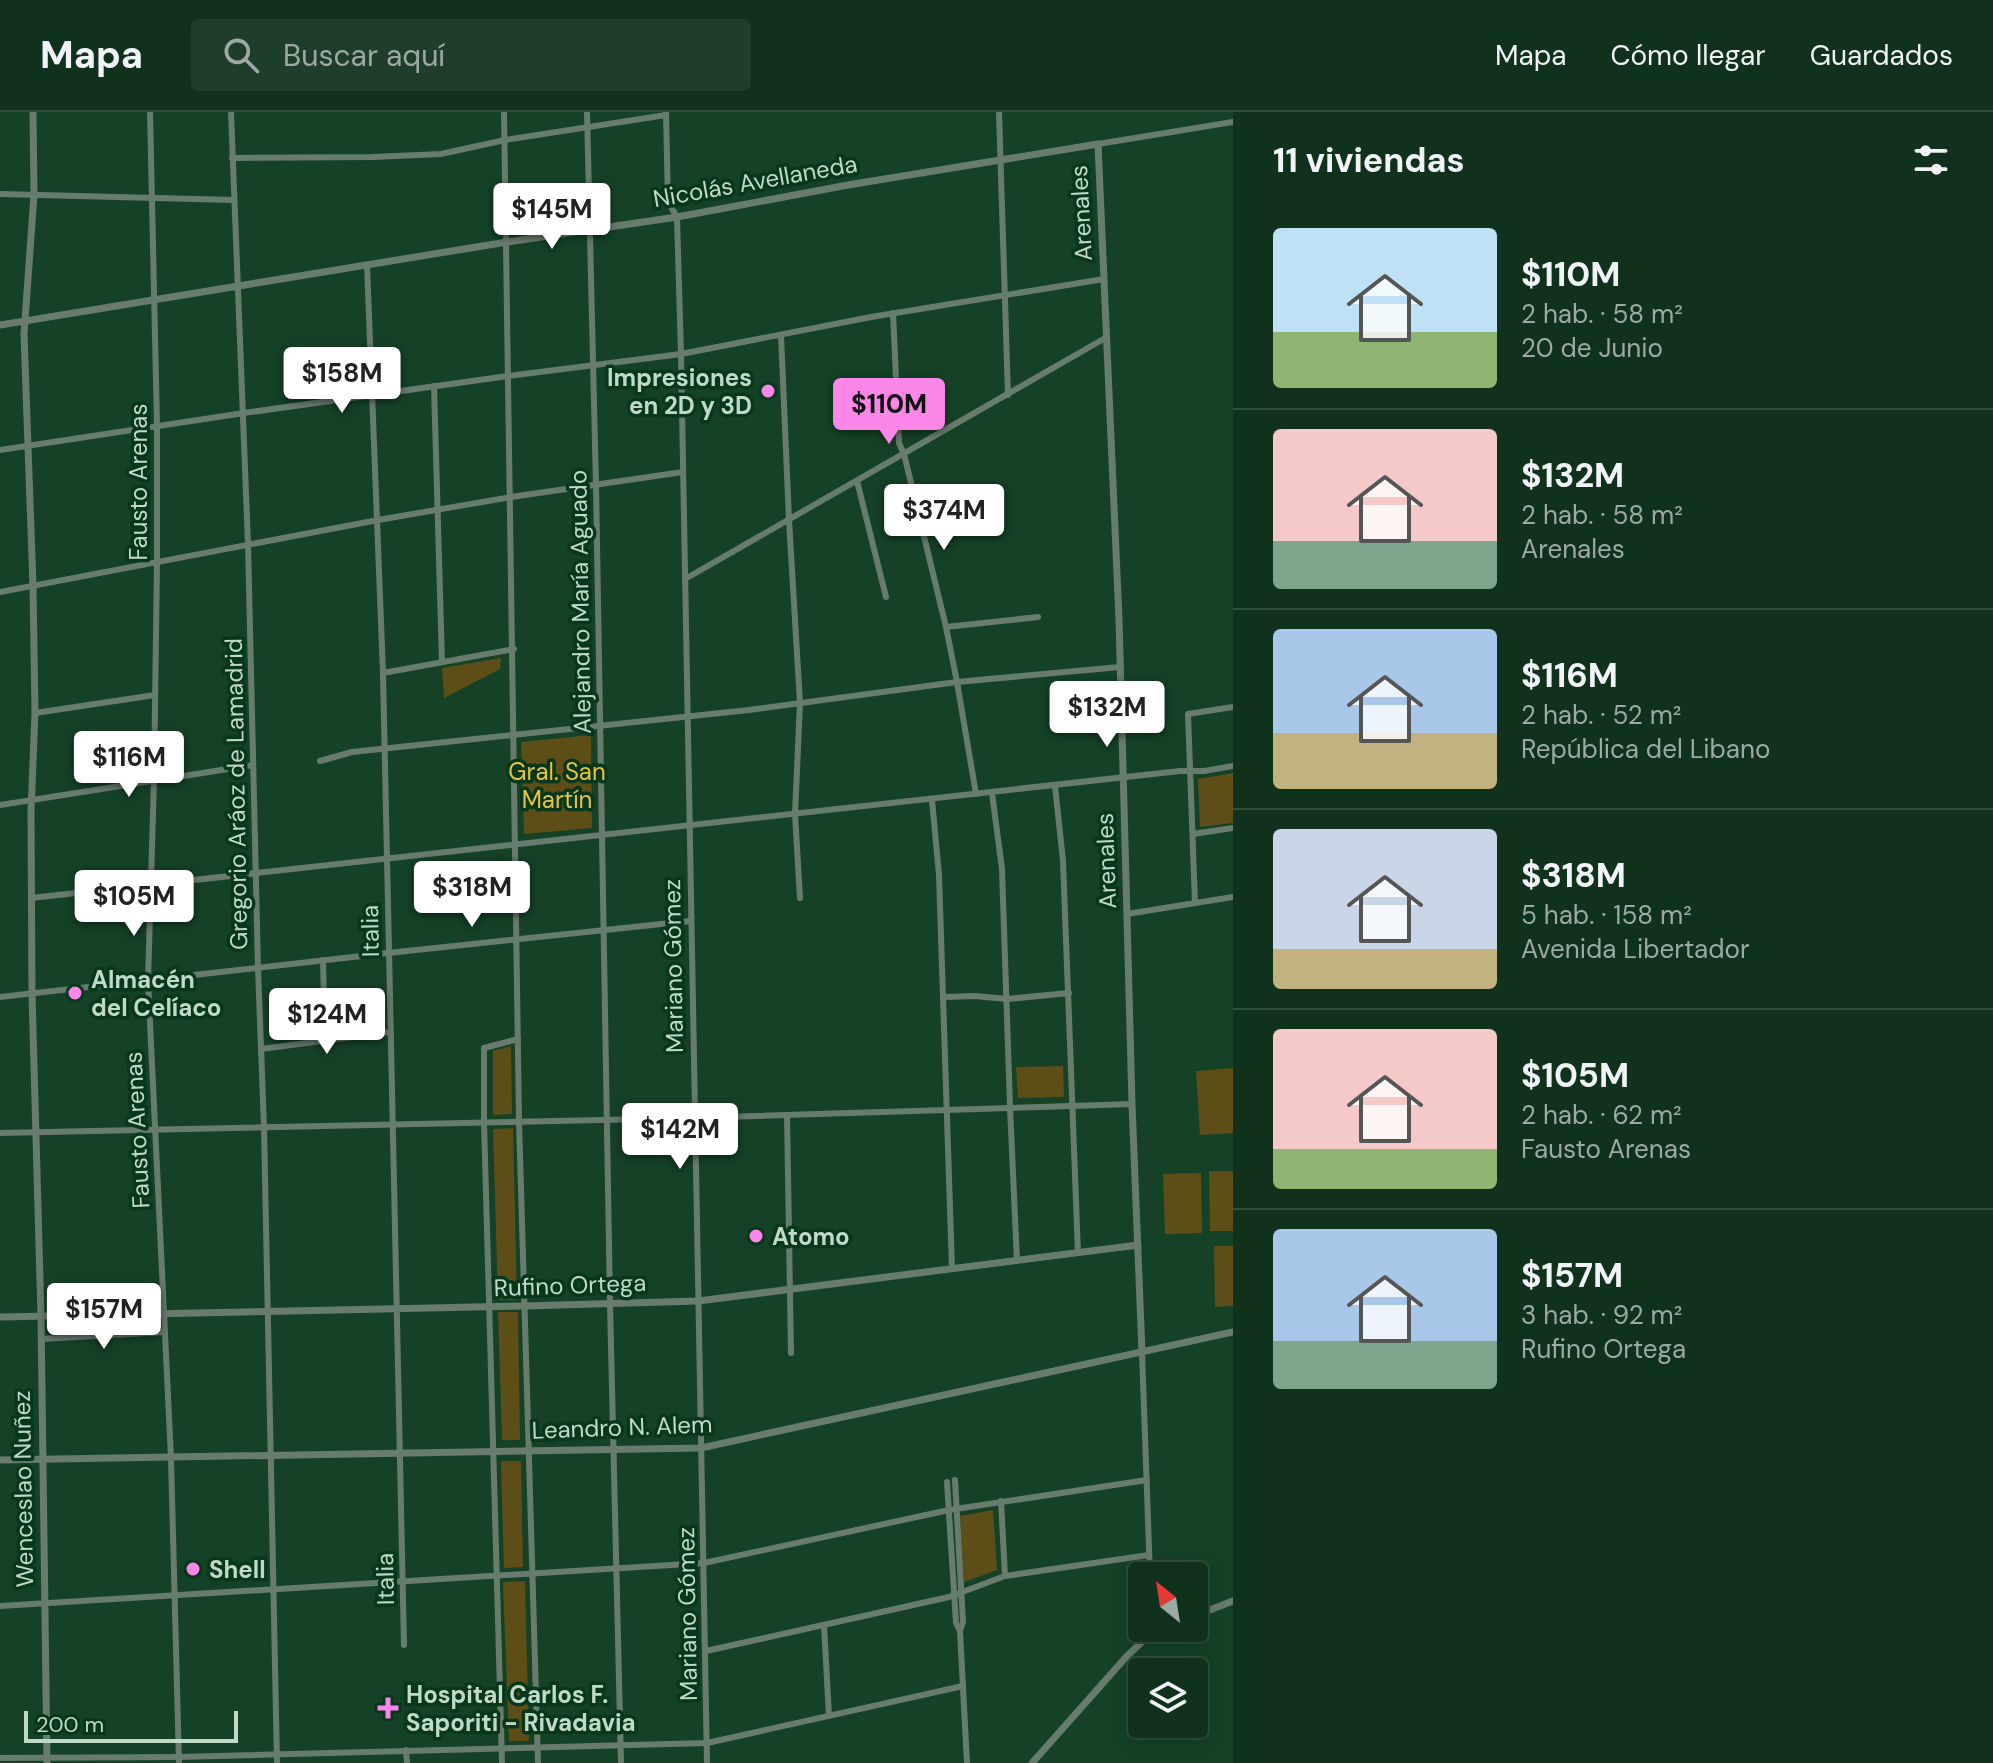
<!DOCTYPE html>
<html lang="es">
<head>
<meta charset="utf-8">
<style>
	:root { --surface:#10321c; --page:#1e3e29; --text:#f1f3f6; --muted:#9caaa3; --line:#304d3b; --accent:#fa87e7 }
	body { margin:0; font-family:"DM Sans",sans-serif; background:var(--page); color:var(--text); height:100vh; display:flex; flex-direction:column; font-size:30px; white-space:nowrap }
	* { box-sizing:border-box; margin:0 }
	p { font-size:26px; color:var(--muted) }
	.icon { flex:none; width:44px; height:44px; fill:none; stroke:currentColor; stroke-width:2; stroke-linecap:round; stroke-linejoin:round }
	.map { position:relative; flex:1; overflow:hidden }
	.sheet { display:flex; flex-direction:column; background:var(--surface); width:760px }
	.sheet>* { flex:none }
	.needle { width:52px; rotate:330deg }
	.fabs { position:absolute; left:1128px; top:1450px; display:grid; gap:16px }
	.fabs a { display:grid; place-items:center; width:80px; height:80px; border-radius:8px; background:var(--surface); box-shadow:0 4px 20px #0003,0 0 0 2px var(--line); font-size:40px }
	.scale { position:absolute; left:24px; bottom:20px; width:214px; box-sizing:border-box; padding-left:8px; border:4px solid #c1d9c7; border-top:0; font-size:22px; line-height:28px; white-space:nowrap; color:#c1d9c7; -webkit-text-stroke:6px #08371c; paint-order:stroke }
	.price { position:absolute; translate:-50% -68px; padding:0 18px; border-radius:8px; background:#fff; color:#222; font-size:26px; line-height:52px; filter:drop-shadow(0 2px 4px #0008) }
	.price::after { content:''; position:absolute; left:50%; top:48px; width:24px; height:18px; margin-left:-12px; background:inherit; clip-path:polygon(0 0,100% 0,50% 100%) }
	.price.on { background:var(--accent); color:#111 }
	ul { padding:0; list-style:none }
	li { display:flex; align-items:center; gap:24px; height:200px; padding:0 40px }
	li+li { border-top:2px solid var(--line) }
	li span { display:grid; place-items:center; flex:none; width:224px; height:160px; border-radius:8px; color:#555 }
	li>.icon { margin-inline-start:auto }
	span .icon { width:96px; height:96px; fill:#fffc; stroke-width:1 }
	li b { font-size:34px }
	h2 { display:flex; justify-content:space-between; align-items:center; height:96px; padding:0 40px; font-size:34px }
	header { display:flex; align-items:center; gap:48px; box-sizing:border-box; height:112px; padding:0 40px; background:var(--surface); border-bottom:2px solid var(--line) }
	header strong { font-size:38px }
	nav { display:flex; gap:44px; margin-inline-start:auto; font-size:28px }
	.search { width:560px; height:72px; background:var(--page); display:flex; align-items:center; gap:20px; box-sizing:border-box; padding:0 28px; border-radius:8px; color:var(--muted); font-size:30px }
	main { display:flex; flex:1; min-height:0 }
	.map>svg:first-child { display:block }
	.green { fill:#5d4e17 }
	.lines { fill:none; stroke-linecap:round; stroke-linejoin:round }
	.minor { stroke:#687c6e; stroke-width:6 }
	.tertiary { stroke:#687c6e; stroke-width:7 }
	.poi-dot { fill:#fa87e7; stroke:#08371c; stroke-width:3 }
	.labels { text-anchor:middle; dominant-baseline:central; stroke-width:7; stroke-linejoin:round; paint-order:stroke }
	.street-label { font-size:24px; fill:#c1d9c7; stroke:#08371c }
	.poi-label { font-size:24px; font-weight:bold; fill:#c1d9c7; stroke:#08371c; text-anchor:start }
	.park-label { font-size:24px; fill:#e6c341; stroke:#08371c }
</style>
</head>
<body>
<header>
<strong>Mapa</strong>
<div class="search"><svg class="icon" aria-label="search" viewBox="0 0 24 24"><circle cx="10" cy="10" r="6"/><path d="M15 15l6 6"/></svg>Buscar aquí</div>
<nav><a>Mapa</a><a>Cómo llegar</a><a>Guardados</a></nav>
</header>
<main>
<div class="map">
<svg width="1233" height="1651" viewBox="0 0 1233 1651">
	<rect width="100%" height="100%" fill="#154226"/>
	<g class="green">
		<polygon points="501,546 500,557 444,586 442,556"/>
		<polygon points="591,623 592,716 524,722 521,630"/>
		<polygon points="1233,661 1233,711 1200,715 1198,667"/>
		<polygon points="511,934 512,1002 493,1003 493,939"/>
		<polygon points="1063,954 1064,985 1018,986 1016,955"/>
		<polygon points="1233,956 1233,1021 1200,1023 1196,959"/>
		<polygon points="513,1016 517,1188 498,1188 493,1017"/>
		<polygon points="1209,1059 1233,1059 1233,1119 1210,1119"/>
		<polygon points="1201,1061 1202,1121 1165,1122 1163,1062"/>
		<polygon points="1214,1134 1233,1134 1233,1194 1215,1195"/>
		<polygon points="518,1200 520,1328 502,1328 498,1200"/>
		<polygon points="157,1203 158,1214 53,1220 48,1204"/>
		<polygon points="501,1349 521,1349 523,1455 504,1456"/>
		<polygon points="993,1398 997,1458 964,1470 960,1404"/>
		<polygon points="525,1469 529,1629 509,1629 503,1470"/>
	</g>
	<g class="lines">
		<g class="minor">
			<polyline points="150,0 157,313 157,450 154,668 148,869 171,1346 179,1651"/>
			<polyline points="231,0 248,432 258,856 264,1015 277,1651"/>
			<polyline points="504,0 519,1009 538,1651"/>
			<polyline points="587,0 596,373 610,1192 621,1651"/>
			<polyline points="666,0 668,90 677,105 681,242 707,1651"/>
			<polyline points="999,0 1008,283"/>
			<polyline points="1098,32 1233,10"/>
			<polyline points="232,46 373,45 441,42 505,28 666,3"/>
			<polyline points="0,82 234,88"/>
			<polyline points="367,153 383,561 404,1533"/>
			<polyline points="893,201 899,331 904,342 946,515 957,570 976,682"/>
			<polyline points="781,223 789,408 800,591 795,702 800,786"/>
			<polyline points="434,274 442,550"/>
			<polyline points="0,338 244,301 508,264 681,242 871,205 1104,167"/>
			<polyline points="857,369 886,485"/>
			<polyline points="685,467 1107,225"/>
			<polyline points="0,480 378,408 511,385 683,360"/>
			<polyline points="946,515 1038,505"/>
			<polyline points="383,561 514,537"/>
			<polyline points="35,601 155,583"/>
			<polyline points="320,649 352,640 749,598 957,570 1120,555"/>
			<polyline points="1055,674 1063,749 1078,1141"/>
			<polyline points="992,681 1002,757 1010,995 1017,1149"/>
			<polyline points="932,688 939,763 952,1157"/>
			<polyline points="0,693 253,653"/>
			<polyline points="1193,722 1233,716"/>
			<polyline points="31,786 1180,659 1204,659 1233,654"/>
			<polyline points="1195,791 1188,602 1233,595"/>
			<polyline points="1127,802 1233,785"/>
			<polyline points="323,848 325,929"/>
			<polyline points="0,885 388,841 690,809"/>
			<polyline points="944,885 975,884 1007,887 1069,881"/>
			<polyline points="261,937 390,920"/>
			<polyline points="787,1003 791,1241"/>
			<polyline points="0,1021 694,1006 1132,992"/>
			<polyline points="41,1227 165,1220"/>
			<polyline points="1142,1240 1150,1464"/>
			<polyline points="955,1368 963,1510 960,1519"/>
			<polyline points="947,1370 956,1511 960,1519 967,1651"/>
			<polyline points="1001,1389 1005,1464"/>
			<polyline points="0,1494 704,1451 949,1398 1147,1368"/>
			<polyline points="824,1513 829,1604"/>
			<polyline points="706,1539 949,1485 1005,1464 1149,1443"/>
			<polyline points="406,1638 407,1651"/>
			<polyline points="0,1646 179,1645 707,1631 963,1574"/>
			<polyline points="502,1651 484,1010 484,936 518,927"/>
		</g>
		<g class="tertiary">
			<polyline points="33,0 34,83 24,222 33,474 35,601 31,700 32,882 41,1204 47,1651"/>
			<polyline points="0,213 507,130 677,105 848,73 1098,32 1119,507 1132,992 1142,1240"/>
			<polyline points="0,1205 525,1194 698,1189 1138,1133"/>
			<polyline points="0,1348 701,1336 1233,1220"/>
			<polyline points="1194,1504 1233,1489"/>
			<polyline points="1032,1651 1127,1544 1146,1526 1164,1516"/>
		</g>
	</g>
	<g class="poi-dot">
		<circle cx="768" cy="279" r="8"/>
		<circle cx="75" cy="881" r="8"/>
		<circle cx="756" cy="1124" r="8"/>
		<circle cx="193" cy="1457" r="8"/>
		<path d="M384 1584h8v8h8v8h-8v8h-8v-8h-8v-8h8z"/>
	</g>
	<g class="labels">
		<g class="street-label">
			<text transform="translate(755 69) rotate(-10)">Nicolás Avellaneda</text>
			<text transform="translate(1081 101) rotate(-93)">Arenales</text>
			<text transform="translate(138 370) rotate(-90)">Fausto Arenas</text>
			<text transform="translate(580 490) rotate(-91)">Alejandro María Aguado</text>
			<text transform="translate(236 682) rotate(-91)">Gregorio Aráoz de Lamadrid</text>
			<text transform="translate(1106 749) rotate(-92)">Arenales</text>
			<text transform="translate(370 819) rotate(-91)">Italia</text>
			<text transform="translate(673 854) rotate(-91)">Mariano Gómez</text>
			<text transform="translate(137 1018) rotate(-93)">Fausto Arenas</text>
			<text transform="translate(570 1173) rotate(-2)">Rufino Ortega</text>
			<text transform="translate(622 1315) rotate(-2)">Leandro N. Alem</text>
			<text transform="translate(23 1377) rotate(-91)">Wenceslao Nuñez</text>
			<text transform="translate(385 1467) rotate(-91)">Italia</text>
			<text transform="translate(687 1502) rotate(-91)">Mariano Gómez</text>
		</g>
		<g class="poi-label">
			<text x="752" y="265" text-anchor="end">Impresiones<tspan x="752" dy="28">en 2D y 3D</tspan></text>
			<text x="91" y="867">Almacén<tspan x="91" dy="28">del Celíaco</tspan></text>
			<text x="772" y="1124">Atomo</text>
			<text x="209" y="1457">Shell</text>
			<text x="406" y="1582">Hospital Carlos F.<tspan x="406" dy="28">Saporiti - Rivadavia</tspan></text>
		</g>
		<g class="park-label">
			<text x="557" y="659">Gral. San<tspan x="557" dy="28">Martín</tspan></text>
		</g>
	</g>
</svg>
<div class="fabs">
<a><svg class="needle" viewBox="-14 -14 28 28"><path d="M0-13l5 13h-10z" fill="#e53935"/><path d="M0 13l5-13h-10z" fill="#9caaa3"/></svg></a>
<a><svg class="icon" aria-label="layers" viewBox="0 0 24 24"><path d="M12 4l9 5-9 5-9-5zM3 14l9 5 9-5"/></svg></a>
</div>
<div class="scale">200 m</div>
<b class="price" style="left:552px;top:139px">$145M</b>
<b class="price" style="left:342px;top:303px">$158M</b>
<b class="price on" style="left:889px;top:334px">$110M</b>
<b class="price" style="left:944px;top:440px">$374M</b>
<b class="price" style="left:1107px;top:637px">$132M</b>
<b class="price" style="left:129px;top:687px">$116M</b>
<b class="price" style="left:472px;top:817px">$318M</b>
<b class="price" style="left:134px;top:826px">$105M</b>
<b class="price" style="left:327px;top:944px">$124M</b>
<b class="price" style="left:680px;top:1059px">$142M</b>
<b class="price" style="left:104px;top:1239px">$157M</b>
</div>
<section class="sheet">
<h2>11 viviendas<svg class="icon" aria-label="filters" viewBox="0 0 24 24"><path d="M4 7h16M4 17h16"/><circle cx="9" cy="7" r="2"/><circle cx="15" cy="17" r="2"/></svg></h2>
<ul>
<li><span style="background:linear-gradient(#bfe0f5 65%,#8fb573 0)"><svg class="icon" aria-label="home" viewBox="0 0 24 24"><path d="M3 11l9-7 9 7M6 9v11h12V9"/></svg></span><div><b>$110M</b><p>2 hab. · 58 m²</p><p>20 de Junio</p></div></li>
<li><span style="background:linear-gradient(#f6c9c9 70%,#7fa58c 0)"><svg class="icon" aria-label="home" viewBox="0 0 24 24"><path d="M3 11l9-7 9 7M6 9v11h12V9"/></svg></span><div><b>$132M</b><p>2 hab. · 58 m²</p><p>Arenales</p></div></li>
<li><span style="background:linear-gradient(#a9c7e8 65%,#c2b280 0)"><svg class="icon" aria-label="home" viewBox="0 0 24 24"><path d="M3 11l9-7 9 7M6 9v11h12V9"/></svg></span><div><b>$116M</b><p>2 hab. · 52 m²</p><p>República del Libano</p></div></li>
<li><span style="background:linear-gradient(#c9d6e8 75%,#c2b280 0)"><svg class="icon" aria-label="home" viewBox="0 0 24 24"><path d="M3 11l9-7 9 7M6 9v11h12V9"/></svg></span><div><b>$318M</b><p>5 hab. · 158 m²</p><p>Avenida Libertador</p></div></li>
<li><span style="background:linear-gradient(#f6c9c9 75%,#8fb573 0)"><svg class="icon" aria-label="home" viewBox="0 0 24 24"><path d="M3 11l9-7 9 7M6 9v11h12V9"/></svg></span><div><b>$105M</b><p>2 hab. · 62 m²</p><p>Fausto Arenas</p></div></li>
<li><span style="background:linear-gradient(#a9c7e8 70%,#7fa58c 0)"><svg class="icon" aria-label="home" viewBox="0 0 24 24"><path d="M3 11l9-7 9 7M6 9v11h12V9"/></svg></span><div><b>$157M</b><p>3 hab. · 92 m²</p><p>Rufino Ortega</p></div></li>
</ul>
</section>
</main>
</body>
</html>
